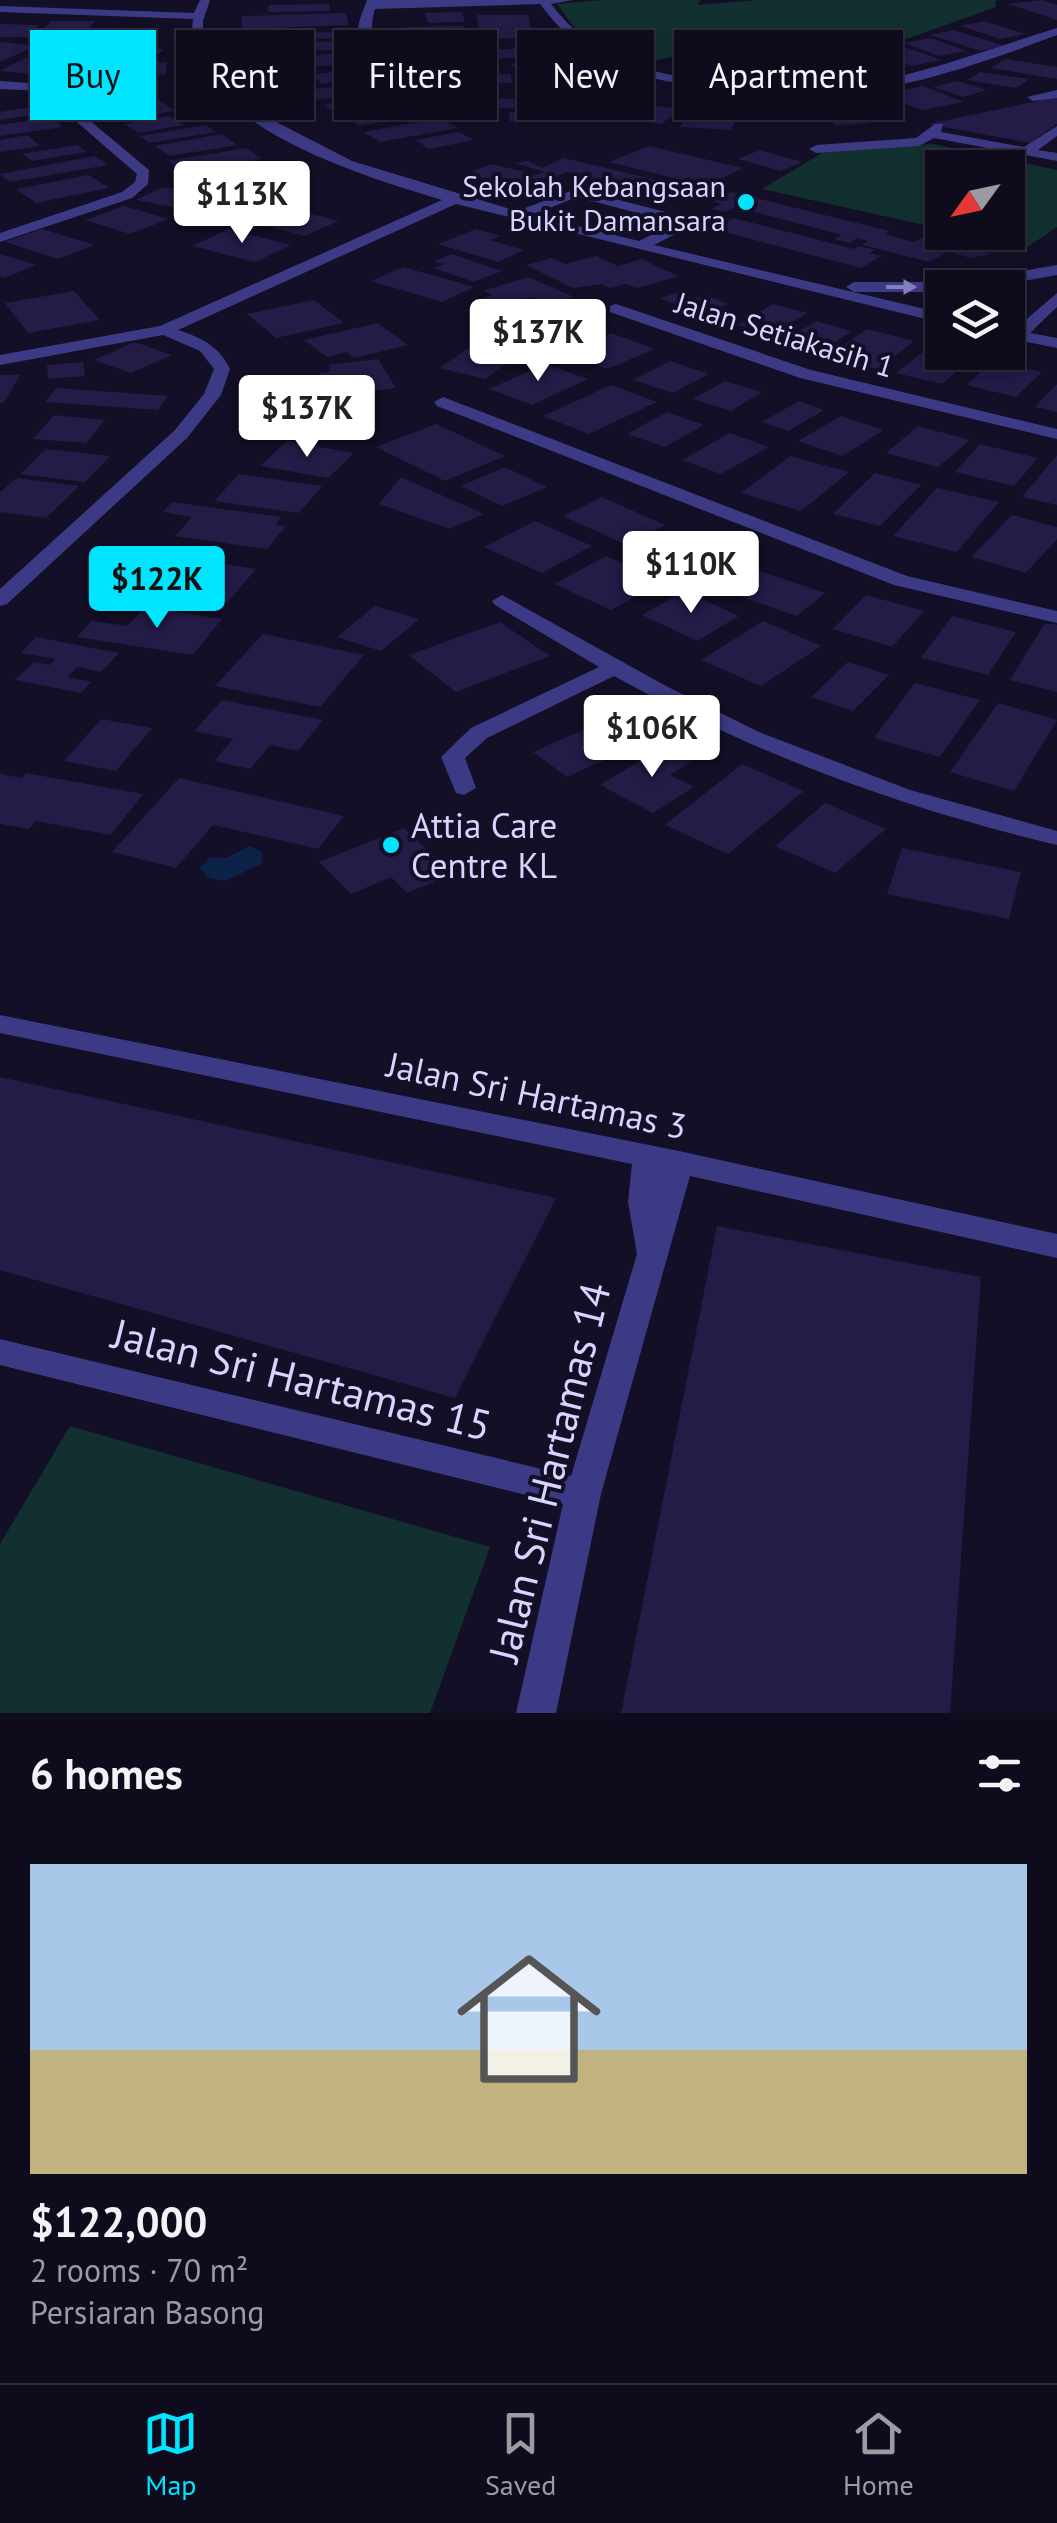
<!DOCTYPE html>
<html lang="en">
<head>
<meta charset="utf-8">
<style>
	:root { --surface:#0e0b1c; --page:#171425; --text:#f1f3f6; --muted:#9b9ba3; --line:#2e2b3b; --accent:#00e5ff }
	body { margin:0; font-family:"PT Sans",sans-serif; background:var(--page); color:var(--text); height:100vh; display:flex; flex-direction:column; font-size:38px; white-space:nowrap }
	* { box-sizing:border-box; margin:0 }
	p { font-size:32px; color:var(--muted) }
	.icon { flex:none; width:55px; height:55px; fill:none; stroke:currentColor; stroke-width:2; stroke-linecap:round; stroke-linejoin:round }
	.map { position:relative; height:1713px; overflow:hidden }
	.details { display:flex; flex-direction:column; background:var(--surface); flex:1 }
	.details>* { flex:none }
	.banner { position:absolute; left:30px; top:30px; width:998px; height:90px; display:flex; gap:20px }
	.needle { width:65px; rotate:237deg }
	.tools { position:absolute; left:925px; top:150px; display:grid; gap:20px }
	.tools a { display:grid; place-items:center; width:100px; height:100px; border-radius:0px; background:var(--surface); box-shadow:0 5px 15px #0003,0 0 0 2px var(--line); font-size:50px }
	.price { position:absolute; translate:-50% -85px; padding:0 22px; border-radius:10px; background:#fff; color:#222; font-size:32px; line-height:65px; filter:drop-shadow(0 2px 5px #0008) }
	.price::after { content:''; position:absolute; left:50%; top:60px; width:30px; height:22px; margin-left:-15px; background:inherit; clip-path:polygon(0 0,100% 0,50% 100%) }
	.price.current { background:var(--accent); color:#111 }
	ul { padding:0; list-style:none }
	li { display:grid; align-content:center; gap:20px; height:530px; padding:0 30px }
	li span { display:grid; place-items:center; height:310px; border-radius:0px; color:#555 }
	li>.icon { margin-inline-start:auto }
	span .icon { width:180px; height:180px; fill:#fffc; stroke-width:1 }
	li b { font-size:42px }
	h2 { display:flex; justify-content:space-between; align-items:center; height:120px; padding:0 30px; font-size:42px }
	.chip { padding:0 35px; border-radius:0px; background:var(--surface); box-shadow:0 5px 15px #0003,0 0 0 2px var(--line); font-size:35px; line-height:90px }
	.chip.current { background:var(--accent); color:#111 }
	.dock { display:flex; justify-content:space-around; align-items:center; height:140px; border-top:2px solid var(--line); background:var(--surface); font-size:28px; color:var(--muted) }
	.dock a { display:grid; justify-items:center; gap:5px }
	.dock .current { color:var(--accent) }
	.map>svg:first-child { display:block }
	.green { fill:#12302f }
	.water { fill:#0c2248 }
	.building { fill:#241b47 }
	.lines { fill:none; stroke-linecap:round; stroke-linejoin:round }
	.minor { fill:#3d3a85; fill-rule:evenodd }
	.oneway { fill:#837fbc }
	.poi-dot { fill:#00e5ff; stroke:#130f26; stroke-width:4 }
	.labels { text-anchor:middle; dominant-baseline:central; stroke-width:8; stroke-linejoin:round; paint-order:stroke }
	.far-poi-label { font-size:30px; fill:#d9d4ff; stroke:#130f26; text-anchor:end }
	.far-street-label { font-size:30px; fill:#d9d4ff; stroke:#130f26 }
	.poi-label { font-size:35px; fill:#d9d4ff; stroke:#130f26; text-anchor:start }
	.street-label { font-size:35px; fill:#d9d4ff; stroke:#130f26 }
	.near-street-label { font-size:42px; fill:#d9d4ff; stroke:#130f26 }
</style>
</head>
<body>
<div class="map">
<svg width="1057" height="1713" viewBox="0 0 1057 1713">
	<rect width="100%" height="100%" fill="#130f26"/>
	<g class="green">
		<polygon points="602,0 700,0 698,5 758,0 998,0 995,2 996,7 901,41 806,56 751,55 715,47 640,64 579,34 557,4"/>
		<polygon points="934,144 1057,170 1057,227 1026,248 956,233 1008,232 1008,168 942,168 942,229 762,189 827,150"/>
		<polygon points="70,1426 490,1547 430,1713 0,1713 0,1544"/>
	</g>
	<polygon class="water" points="250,846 263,853 261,864 225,881 207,877 200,868 210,857 226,858"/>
	<g class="building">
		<polygon points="1042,0 1057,5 1057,20 1008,4"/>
		<polygon points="329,4 329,11 268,12 269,5"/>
		<polygon points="462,12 465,22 428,23 425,13"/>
		<polygon points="346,13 349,25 242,29 242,16"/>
		<polygon points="477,15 528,15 533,38 480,39"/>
		<polygon points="51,21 95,21 82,39 36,39"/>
		<polygon points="984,21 1025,34 1001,39 960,26"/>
		<polygon points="0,24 39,25 28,37 0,37"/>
		<polygon points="463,26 464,37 407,38 407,27"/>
		<polygon points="954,30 1005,46 981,51 930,35"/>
		<polygon points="336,32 337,38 296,39 296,33"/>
		<polygon points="931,38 967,51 939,56 903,43"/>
		<polygon points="342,41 343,50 287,51 287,43"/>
		<polygon points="464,41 466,55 426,55 424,42"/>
		<polygon points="0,43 3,42 36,46 0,62"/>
		<polygon points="67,44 164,49 152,59 54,54"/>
		<polygon points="533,46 543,54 499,59 490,51"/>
		<polygon points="901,46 942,60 911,66 870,52"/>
		<polygon points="345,53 352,64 289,68 283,57"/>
		<polygon points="711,56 760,64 739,76 689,68"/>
		<polygon points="870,56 909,72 864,79 826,63"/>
		<polygon points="25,58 56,61 31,74 0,71"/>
		<polygon points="449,58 483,58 482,71 448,71"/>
		<polygon points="559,59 570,69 521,73 510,64"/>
		<polygon points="1006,59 1057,67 1057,79 991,68"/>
		<polygon points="824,60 836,81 771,82 760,61"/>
		<polygon points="167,62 165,75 126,76 129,63"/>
		<polygon points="355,70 364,80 321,84 313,74"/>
		<polygon points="980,72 1029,79 1017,88 967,80"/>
		<polygon points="511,74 512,83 459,84 458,75"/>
		<polygon points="582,75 609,87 564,95 538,83"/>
		<polygon points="124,80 129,87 94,90 89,84"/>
		<polygon points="957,81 987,90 963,97 933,87"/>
		<polygon points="374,83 384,92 285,103 277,93"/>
		<polygon points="923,86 964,102 922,110 881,94"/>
		<polygon points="148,88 157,96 104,103 95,95"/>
		<polygon points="406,91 420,99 336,113 323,105"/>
		<polygon points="616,91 645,102 608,111 579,100"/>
		<polygon points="872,94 896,105 866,110 842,99"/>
		<polygon points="1057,97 1057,124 1030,143 928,124"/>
		<polygon points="559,98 561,107 500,108 498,99"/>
		<polygon points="158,99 175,111 126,118 109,106"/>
		<polygon points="836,99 870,123 837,126 804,102"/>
		<polygon points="759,101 792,102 792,119 758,118"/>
		<polygon points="44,105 53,112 0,120 0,112"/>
		<polygon points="422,105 435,112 359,126 346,118"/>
		<polygon points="649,105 682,109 661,124 628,119"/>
		<polygon points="688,110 739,113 731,130 680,127"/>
		<polygon points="510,112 579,113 579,122 509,121"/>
		<polygon points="170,116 184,125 138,133 125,124"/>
		<polygon points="52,117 63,127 0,136 0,125"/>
		<polygon points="440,118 458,128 380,142 363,132"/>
		<polygon points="206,125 216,132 149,143 139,136"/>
		<polygon points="459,132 474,140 429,149 415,140"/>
		<polygon points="222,134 237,145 170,156 155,146"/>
		<polygon points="27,135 40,146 0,152 0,140"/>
		<polygon points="77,145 87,152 32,161 22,154"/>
		<polygon points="649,146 743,168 705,186 609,162"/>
		<polygon points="247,148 262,159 182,172 168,161"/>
		<polygon points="760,150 803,162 781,171 738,159"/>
		<polygon points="95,156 108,165 10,182 0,174"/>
		<polygon points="564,158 686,187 666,197 566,172 551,179 563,183 539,192 466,174 491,164 537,175 544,172 515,163 528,161 542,168"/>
		<polygon points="274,168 289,179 229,189 215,178"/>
		<polygon points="89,175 109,188 36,203 16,189"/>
		<polygon points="163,187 237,200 210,214 136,200"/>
		<polygon points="732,192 890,231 884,234 914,242 929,233 970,243 964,247 992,254 970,258 948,251 930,262 862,245 868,241 857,238 849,243 834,239 842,235 735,207 725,212 711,209 721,204 711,201"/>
		<polygon points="271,203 339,221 304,236 236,218"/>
		<polygon points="124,206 169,219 130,234 85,220"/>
		<polygon points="734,218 854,249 859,246 875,250 869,253 882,256 861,268 713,229"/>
		<polygon points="42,229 95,245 58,259 5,242"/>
		<polygon points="229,229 291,245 255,262 192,246"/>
		<polygon points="476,229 501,236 490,240 524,250 498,262 438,244"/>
		<polygon points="0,254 36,265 5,278 0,276"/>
		<polygon points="452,254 502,271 474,282 434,268 444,264 434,261"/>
		<polygon points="596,256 618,266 641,259 679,276 637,288 626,284 610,288 602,284 573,288 526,265 552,258 565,264"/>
		<polygon points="403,267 474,287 442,302 371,281"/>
		<polygon points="528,277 574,297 549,304 532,297 521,300 534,306 522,310 512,306 497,311 475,301 493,295 483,291"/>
		<polygon points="74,291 100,320 28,333 5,303"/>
		<polygon points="677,293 694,299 705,295 728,304 715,309 729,312 712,319 660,298"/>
		<polygon points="314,300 344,323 276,338 247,314"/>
		<polygon points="773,304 808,313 772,334 737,325"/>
		<polygon points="558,315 595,329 544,349 506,334"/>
		<polygon points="493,316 510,323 490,330 472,323"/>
		<polygon points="816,321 852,331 817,354 780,343"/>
		<polygon points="378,323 408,345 354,358 347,352 327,357 304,340"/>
		<polygon points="867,329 914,341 877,369 826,357"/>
		<polygon points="611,333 655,349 607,369 563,353"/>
		<polygon points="135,342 172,355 131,373 94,360"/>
		<polygon points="476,343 522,353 485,379 439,368"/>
		<polygon points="928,348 942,352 972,358 942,384 896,373"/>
		<polygon points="378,359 396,388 332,396 319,373 331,371 328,365"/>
		<polygon points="670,361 709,374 673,393 633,380"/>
		<polygon points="993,361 1042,372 1016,397 966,385"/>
		<polygon points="83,362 85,376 48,379 47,365"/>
		<polygon points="545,364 588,379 532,405 489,389"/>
		<polygon points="0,375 20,375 4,403 0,403"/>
		<polygon points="725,381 762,392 731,411 693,399"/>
		<polygon points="1057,384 1057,412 1035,407"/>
		<polygon points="611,385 657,402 589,434 543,416"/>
		<polygon points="57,388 168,396 158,410 45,402"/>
		<polygon points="799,401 824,410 788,431 762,422"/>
		<polygon points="317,405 371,407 360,438 317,436 322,424 309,424"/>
		<polygon points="667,412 704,425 665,447 627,434"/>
		<polygon points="54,415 105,420 86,443 33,439"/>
		<polygon points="841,416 884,430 842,456 798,441"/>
		<polygon points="436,424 505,456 445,481 376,447"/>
		<polygon points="918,426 970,440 938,467 886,453"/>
		<polygon points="730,433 769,447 721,474 682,460"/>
		<polygon points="287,441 354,453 328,478 260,466"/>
		<polygon points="980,444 1038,458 1014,486 955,472"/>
		<polygon points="46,449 110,456 85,482 20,474"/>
		<polygon points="1057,455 1057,505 1022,497"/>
		<polygon points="790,456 849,472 801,511 741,493"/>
		<polygon points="505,467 547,487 502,506 461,486"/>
		<polygon points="875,473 921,485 880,526 833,514"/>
		<polygon points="239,474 322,486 299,513 214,501"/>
		<polygon points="401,477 484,514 450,529 379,504"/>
		<polygon points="17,478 79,486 46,518 0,512 0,492"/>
		<polygon points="937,488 999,502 957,552 893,536"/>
		<polygon points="602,497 665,525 627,545 563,516"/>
		<polygon points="172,502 281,517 275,525 286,526 267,549 175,536 192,517 163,512"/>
		<polygon points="1012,515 1057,527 1057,539 1026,573 971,557"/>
		<polygon points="535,521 592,546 542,573 484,547"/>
		<polygon points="676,535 742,559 706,582 641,557"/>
		<polygon points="606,556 663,581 611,610 554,584"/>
		<polygon points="193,559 256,569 219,612 154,602 174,580 141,575 152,563 185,567"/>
		<polygon points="745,566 825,593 797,616 715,588"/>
		<polygon points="684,591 739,616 697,641 642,615"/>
		<polygon points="866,595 924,611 892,647 833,629"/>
		<polygon points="375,606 419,619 381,651 337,637"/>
		<polygon points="145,607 222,619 193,655 77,637 92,621 128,626"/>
		<polygon points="952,616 1016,632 988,675 921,658"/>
		<polygon points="763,621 821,646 761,686 701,660"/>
		<polygon points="500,622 550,656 456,692 409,655"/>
		<polygon points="1045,623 1057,625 1057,692 1010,680"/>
		<polygon points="263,634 364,655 320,707 215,686"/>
		<polygon points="36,637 119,653 101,672 77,667 67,677 91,682 81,693 15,680 34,662 50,665 55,659 21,653"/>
		<polygon points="848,662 889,675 853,711 811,697"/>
		<polygon points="915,683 980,700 940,757 874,738"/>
		<polygon points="222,700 323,720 298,751 270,745 250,769 214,761 233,739 194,731"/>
		<polygon points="998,703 1057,720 1014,791 950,772"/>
		<polygon points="101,719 152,728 116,771 64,761"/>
		<polygon points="603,721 638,745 567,777 533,752"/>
		<polygon points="664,746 693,761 670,775 694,787 653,813 600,785"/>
		<polygon points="742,764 804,791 728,854 665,825"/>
		<polygon points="26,773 143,794 111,835 36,821 29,829 0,824 0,774 22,778"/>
		<polygon points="179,778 344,816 318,849 213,825 176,868 112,852"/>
		<polygon points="825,803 886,829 835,873 775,846"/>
		<polygon points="404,828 453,874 407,893 391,877 351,894 319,862"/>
		<polygon points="902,848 1021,872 1009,919 887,894"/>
		<polygon points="0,1077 556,1198 455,1398 0,1270"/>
		<polygon points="717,1226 981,1277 950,1713 621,1713"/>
	</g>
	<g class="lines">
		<g class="minor">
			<path d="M200,0h10l-7,21v23l6,22 11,15 39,32 93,48 165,50 59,-22 117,30v6l-39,20 288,68v10l-486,-119 -278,126c24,8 41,16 52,39l-9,26 -34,43 -180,166 -7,2v-17l175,-159 29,-36 10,-25 -14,-18 -37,-16 -163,30v-10l160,-29 282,-126c-76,-23 -264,-78 -249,-181l-193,-7v-6l194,7zM577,197l98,26 -36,18 -107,-26z"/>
			<path d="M367,0h206l-22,4c40,52 87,67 150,76 33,4 65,11 98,10 91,-2 173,-36 258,-62v7c-82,31 -172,62 -261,62 -30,0 -61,-5 -91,-10 -74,-10 -118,-21 -165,-83l-165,5c-18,57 53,83 94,104l2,3 -6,4c-33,-12 -105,-49 -107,-89 0,-10 6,-22 9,-31z"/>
			<polygon points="88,65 98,67 52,89 149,170 148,184 132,198 0,242 0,233 122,192 135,182 137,174 41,91 0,89 0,81 42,84"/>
			<polygon points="1057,90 1057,98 1033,101 1027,97"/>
			<polygon points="935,124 943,124 941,132 1024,147 1057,126 1057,136 1038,150 1057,153 1057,161 934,138 919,146 816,153 809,149 816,145 916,138"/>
			<polygon points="1057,265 1057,275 983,288 942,288 942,292 854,292 846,287 854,282 959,282"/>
			<polygon points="1057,293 1057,307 1030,333 1057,338 1057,348 1008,338 1008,328 1015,329"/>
			<polygon points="616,304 811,370 1057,429 1057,439 800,378 610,312 610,306"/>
			<polygon points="443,397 907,576 1057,611 1057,623 894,585 437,406 434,402"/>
			<path d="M502,595l162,90 95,47 151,58 147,41v14c-155,-37 -303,-91 -443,-169l-127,62 -22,20 11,30 -12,7 -8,-2 -15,-36 30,-29 128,-61 -104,-62 -3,-4z"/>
			<polygon points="0,1015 679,1151 1057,1234 1057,1258 690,1176 601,1494 556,1713 516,1713 563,1504 0,1365 0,1339 571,1476 637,1254 628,1202 632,1164 0,1033"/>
		</g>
	</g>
	<defs><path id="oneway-solid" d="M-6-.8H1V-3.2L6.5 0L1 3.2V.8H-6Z" transform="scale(2.5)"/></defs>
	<use class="oneway" href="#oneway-solid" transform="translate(901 287)"/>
	<g class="poi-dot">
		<circle cx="746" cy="202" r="10"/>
		<circle cx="391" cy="845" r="10"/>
	</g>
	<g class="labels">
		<g class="far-poi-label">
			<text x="726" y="185">Sekolah Kebangsaan<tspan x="726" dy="34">Bukit Damansara</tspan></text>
		</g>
		<g class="far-street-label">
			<text transform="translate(785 334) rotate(17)">Jalan Setiakasih 1</text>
		</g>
		<g class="poi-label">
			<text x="411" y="825">Attia Care<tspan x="411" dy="40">Centre KL</tspan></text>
		</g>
		<g class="street-label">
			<text transform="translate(537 1095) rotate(12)">Jalan Sri Hartamas 3</text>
		</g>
		<g class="near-street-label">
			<text transform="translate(302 1379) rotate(14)">Jalan Sri Hartamas 15</text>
			<text transform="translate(549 1472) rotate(-76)">Jalan Sri Hartamas 14</text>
		</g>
	</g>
</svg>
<div class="tools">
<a><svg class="needle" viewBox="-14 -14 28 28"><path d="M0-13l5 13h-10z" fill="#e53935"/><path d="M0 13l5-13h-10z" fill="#9b9ba3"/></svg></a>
<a><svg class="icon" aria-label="layers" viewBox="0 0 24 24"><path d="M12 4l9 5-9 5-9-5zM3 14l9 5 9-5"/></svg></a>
</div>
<b class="price" style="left:242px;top:246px">$113K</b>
<b class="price" style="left:538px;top:384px">$137K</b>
<b class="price" style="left:307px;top:460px">$137K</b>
<b class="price" style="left:691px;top:616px">$110K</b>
<b class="price current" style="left:157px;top:631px">$122K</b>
<b class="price" style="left:652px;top:780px">$106K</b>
<div class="banner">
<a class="chip current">Buy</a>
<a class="chip">Rent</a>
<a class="chip">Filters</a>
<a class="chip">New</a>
<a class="chip">Apartment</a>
</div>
</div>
<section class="details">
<h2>6 homes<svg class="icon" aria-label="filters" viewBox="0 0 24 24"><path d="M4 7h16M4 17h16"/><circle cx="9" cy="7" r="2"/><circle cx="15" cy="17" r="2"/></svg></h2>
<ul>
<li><span style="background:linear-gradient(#a9c7e8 60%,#c2b280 0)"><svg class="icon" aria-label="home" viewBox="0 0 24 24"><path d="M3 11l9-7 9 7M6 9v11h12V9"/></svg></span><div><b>$122,000</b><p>2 rooms · 70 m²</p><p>Persiaran Basong</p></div></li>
</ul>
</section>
<nav class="dock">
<a class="current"><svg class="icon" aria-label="map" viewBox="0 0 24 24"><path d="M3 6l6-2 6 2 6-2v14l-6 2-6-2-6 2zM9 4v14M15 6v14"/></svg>Map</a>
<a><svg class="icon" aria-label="saved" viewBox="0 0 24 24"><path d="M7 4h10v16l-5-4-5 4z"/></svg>Saved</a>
<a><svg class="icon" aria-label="home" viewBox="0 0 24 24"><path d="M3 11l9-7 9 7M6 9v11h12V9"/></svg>Home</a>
</nav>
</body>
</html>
